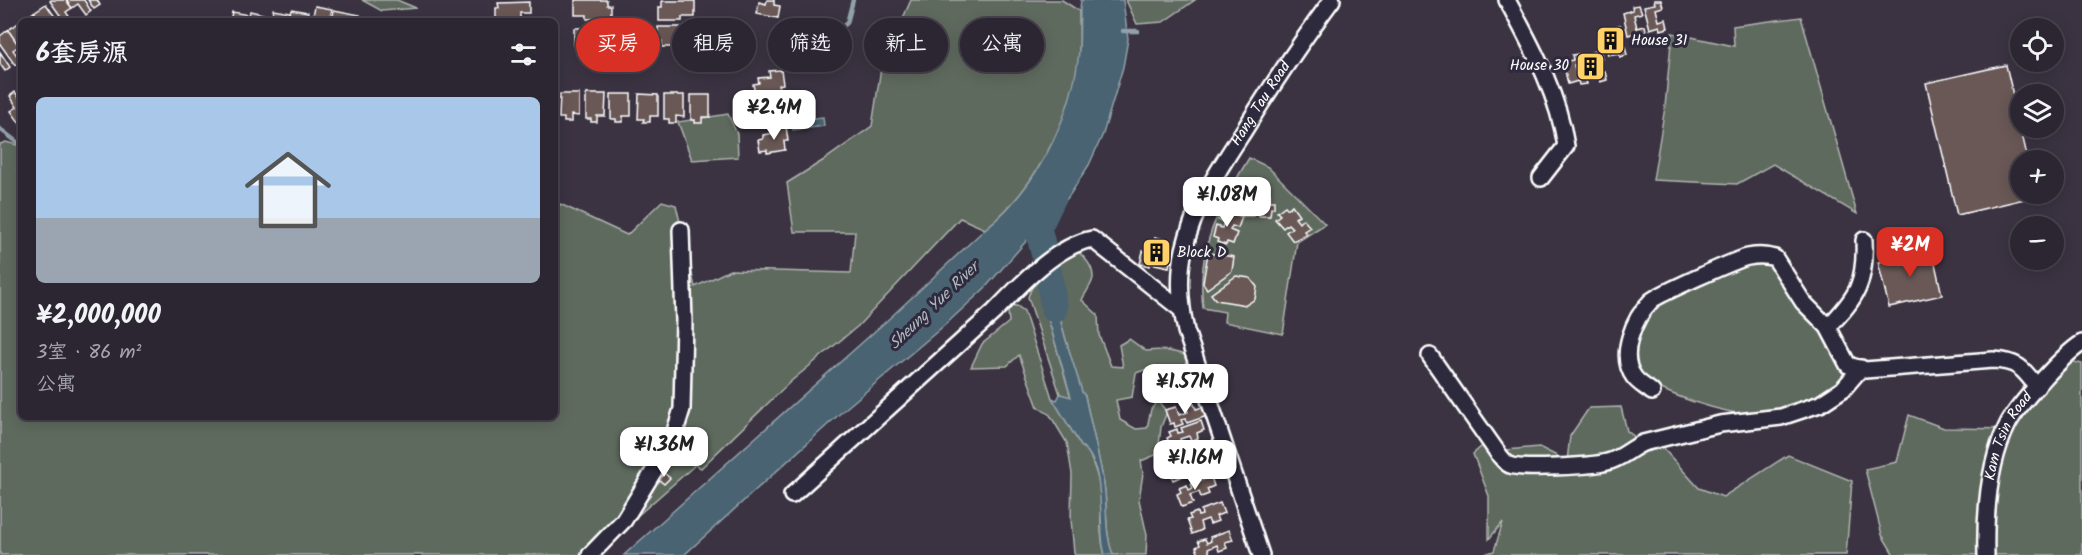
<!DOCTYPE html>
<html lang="zh">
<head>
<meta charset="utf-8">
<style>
	:root { --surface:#2c2632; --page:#38323e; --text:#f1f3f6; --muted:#a6a5ac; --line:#48434d; --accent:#d93025 }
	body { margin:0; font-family:Kalam,"LXGW WenKai TC",sans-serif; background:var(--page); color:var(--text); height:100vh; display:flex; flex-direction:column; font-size:22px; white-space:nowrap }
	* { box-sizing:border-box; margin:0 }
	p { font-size:20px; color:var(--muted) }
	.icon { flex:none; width:33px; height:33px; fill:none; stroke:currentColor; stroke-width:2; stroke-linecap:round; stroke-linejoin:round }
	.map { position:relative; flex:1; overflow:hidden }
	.panel { position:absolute; left:18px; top:18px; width:540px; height:402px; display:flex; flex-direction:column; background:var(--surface); border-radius:9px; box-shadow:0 3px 15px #0003,0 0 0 2px var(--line) }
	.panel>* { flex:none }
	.top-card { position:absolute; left:576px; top:18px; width:570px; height:54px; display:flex; gap:12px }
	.tools { position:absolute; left:2010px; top:18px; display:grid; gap:12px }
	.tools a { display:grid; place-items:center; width:54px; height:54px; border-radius:50%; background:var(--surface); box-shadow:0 3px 15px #0003,0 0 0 2px var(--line); font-size:30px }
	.price { position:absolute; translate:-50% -51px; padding:0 14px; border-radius:12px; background:#fff; color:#222; font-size:20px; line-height:39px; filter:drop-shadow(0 2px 3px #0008) }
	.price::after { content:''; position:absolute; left:50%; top:36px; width:18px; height:14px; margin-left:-9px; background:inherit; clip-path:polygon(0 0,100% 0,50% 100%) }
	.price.on { background:var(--accent); color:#fff }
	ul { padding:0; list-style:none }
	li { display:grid; align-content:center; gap:12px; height:318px; padding:0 18px }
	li+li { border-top:2px solid var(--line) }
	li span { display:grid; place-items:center; height:186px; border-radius:9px; color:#555 }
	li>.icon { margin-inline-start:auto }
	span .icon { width:108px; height:108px; fill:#fffc; stroke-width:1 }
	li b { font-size:26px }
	h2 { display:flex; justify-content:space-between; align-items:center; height:72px; padding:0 18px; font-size:26px }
	.pill { padding:0 21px; border-radius:27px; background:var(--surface); box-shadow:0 3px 15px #0003,0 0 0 2px var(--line); font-size:21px; line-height:54px }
	.pill.on { background:var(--accent); color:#fff }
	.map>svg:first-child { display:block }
	.green { fill:#5f6a5f; stroke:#afb4af; stroke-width:1.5 }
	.water { fill:#4a6372; stroke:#92a1aa; stroke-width:1.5 }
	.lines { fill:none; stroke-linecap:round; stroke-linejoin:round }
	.stream { stroke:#92a1aa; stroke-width:4.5 }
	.river { stroke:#4a6372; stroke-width:27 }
	.building { fill:#695857; stroke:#fff; stroke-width:1.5 }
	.minor-casing { stroke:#fff; stroke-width:20 }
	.minor { stroke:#2f2a3d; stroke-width:15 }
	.labels { text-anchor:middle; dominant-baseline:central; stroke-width:6; stroke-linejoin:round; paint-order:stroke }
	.poi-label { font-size:15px; fill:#fff; stroke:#2f2a3d; text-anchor:start }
	.street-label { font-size:15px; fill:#fff; stroke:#2f2a3d }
	.water-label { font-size:16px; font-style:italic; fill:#aeb9c0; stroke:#2f2a3d }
</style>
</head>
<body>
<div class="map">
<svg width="2082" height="555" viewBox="0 0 2082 555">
	<rect width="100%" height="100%" fill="#3b3342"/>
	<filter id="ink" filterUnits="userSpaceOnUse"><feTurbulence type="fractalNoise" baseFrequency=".0167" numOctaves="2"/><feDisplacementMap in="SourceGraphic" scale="12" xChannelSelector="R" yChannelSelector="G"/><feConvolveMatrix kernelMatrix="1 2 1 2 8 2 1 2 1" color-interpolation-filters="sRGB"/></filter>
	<g filter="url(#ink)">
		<g class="green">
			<polygon points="362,0 397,0 416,8 382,11"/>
			<path d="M911,0h151l17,11c0,15 1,31 0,46 -7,61 -46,135 -94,172l-25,-11 -102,108 -68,56 -89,86 -11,-6 4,4 -57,50 -5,-3 39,-64 14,10 4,-22 -20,-4 -47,86 -35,36h-587v-411l6,-2 15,4v21l-4,4 4,7v239h534v-203l5,-10 67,31 35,-34 14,4 19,82 35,-17 121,3 4,-41h-61l-7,-49 37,-23 48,-34 9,-58z"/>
			<polygon points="1126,0 1195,0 1163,22 1137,24"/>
			<polygon points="1801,17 1857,214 1773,164 1737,184 1653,180 1665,107 1672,33 1734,46 1733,26"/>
			<polygon points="728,114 737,134 738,157 692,160 678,122"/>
			<path d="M1249,158l19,9 57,57 -28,18 -14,92 -59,-12 1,-10 -22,-4c-7,-60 16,-101 46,-150z"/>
			<path d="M1064,240c11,9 30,22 29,38 -1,7 -8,15 -11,22l16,15 1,20 12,31 12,1 -4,-22 10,-6 17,12c17,-2 29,0 45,6l-8,19 -27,4 -9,-11 -11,4 -4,24 -16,3 4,20 16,9 11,-1 4,-19 7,-8 9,11 -6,15 -3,27 -17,7 2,12 -4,27 8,35 -1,20h-33c-9,-23 -5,-46 -9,-70 -5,-30 -13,-59 -19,-89l-3,-4c-14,-46 -35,-99 -26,-148z"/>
			<path d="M1764,262l7,2c13,17 79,96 72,114 -6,16 -70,36 -86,37 -25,1 -105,-22 -118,-43 -7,-10 -5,-25 -1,-35 4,-10 10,-24 19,-31 6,-6 17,-9 24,-12 23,-10 45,-20 67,-30z"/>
			<polygon points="1042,277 1045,293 1046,311 1071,398 1060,394 1028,297 1034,282"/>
			<path d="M1011,306h6l7,5 28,87 29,48 7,4c6,16 12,31 13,47 0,20 -2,38 4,58h-30l-1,-2 -3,-34 1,-45 -5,-31 -17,-28 -12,-8 -19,-52 -12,11 -36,1 11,-23 27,-22 -1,-11z"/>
			<polygon points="2063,359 2082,364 2082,555 1894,555 1882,535 1865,469 1897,462 1909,415 1944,428 2014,429"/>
			<polygon points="1621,407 1627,431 1643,443 1661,446 1699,488 1723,497 1788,455 1852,481 1846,555 1482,555 1494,551 1503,522 1489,539 1489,496 1473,454 1489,440 1507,450 1539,447 1567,461 1570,436 1589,408"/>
		</g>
		<g class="water">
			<path d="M1081,0h42l5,39 -5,28 -20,67 -14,31 -20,31 -16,20 -25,23 -43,49 -39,36 -101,85 -161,146h-60l269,-240 92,-86c50,-39 84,-107 93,-169 3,-20 0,-40 3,-60z"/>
			<polygon points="823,117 824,126 793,130 792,121"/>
			<path d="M1055,271c-2,41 16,82 27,121l3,4c6,30 14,59 19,89 4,24 0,47 9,70h-8l-2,-9c-4,-26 2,-86 -22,-100l-29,-48 5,2 3,-6 11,3 -25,-86 -1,-18 -3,-16z"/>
		</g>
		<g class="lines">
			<g class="stream">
				<polyline points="1123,31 1138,31"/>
				<polyline points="835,33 847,23 853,0"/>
				<polyline points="820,46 821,44"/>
				<polyline points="0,129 21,145"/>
			</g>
			<polyline class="river" points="1053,197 1038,228 1048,268 1054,309"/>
		</g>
		<g class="building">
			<polygon points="51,0 66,0 72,8 66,12 72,21 64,21 50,1"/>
			<polygon points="66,0 84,0 91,11 86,15 78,4 72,8"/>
			<polygon points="88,0 97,0 100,5 94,9"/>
			<polygon points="575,0 607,0 607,5 611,5 611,19 587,19 587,15 575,15"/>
			<polygon points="767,0 774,0 774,5 780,6 778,18 757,14 759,2 766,4"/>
			<polygon points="1654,0 1661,0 1663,7 1656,9 1659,21 1666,19 1668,28 1661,30 1660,26 1650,29 1644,6 1655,4"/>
			<polygon points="662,1 695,1 695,17 682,17 682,21 659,21 659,7 662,7"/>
			<polygon points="529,2 529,13 520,13 520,20 496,20 496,8 499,8 498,3"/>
			<polygon points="46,4 58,21 41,21 34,12"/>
			<polygon points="1639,5 1642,13 1634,15 1637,28 1645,26 1647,35 1639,36 1639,32 1628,35 1623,13 1633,10 1632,6"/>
			<polygon points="315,6 332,9 329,21 312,21"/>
			<polygon points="273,9 290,12 288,21 271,21"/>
			<polygon points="291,9 308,12 306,21 288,21"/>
			<polygon points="334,10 360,15 358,21 332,21"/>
			<polygon points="250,11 267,15 266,21 248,21"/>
			<polygon points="34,12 41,21 23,21 23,20"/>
			<polygon points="232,12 249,15 248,21 230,21"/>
			<polygon points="20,22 21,44 19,46 8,30"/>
			<polygon points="609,24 610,38 606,39 606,45 574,45 574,28 586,28 586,25"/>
			<polygon points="1620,25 1622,34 1614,36 1618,48 1625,46 1627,55 1620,57 1619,53 1608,55 1603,33 1613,31 1612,27"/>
			<polygon points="658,27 681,27 681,31 694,31 694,47 662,47 662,41 658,41"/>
			<polygon points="8,30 19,46 13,50 21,61 15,65 0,44 0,36"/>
			<polygon points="1600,50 1602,59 1595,61 1598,73 1605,71 1607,80 1600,82 1599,78 1589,80 1583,59 1593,56 1592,52"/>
			<polygon points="0,52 10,67 5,71 0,64"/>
			<polygon points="1579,54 1581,63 1574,65 1577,77 1585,75 1587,84 1579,85 1578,81 1568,84 1563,62 1573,60 1572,55"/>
			<polygon points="2006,65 2028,160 2020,160 2020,194 2036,194 2037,196 1957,215 1926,83"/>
			<polygon points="781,70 783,84 779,85 781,94 762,97 762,93 755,94 753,84 759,83 758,78 770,77 769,71"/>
			<polygon points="15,92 21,100 21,125 11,111 17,107 10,96"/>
			<polygon points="560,94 579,94 579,116 571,115 571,122 564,122 564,118 559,118"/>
			<polygon points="586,94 606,94 605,116 597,116 597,122 591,122 591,119 586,119"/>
			<polygon points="611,94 631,94 631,116 623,116 623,122 616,122 616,119 611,119"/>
			<polygon points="639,94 658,95 658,116 650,116 650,122 643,122 644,119 638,119"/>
			<polygon points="664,95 684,95 684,117 676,116 676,123 669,123 669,119 664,119"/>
			<polygon points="691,95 710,95 710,117 702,117 702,123 695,123 695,120 691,120"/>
			<polygon points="785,97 787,112 783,112 784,121 766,124 765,121 758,122 757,111 762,110 761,106 774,104 773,99"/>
			<polygon points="786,126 788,141 784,141 785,150 767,153 767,150 760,151 758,140 763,139 763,135 775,133 774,128"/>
			<polygon points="1242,194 1254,194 1254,200 1260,200 1260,194 1270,195 1270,201 1274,201 1274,208 1271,208 1270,216 1259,216 1259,209 1254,209 1254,216 1242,216 1242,210 1238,210 1238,200 1242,200"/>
			<polygon points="1292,205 1299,215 1295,218 1299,223 1303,219 1310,227 1304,231 1307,234 1293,241 1286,232 1292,228 1288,224 1283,228 1275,219 1280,215 1277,212 1285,206 1288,209"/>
			<polygon points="1229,209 1235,211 1234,214 1242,217 1238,228 1232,226 1230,230 1237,233 1233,244 1227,242 1226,245 1217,242 1218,239 1213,237 1216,226 1222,228 1224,222 1218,220 1222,211 1228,213"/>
			<polygon points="1155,237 1167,240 1166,244 1171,245 1168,257 1171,257 1169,267 1150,263 1150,266 1140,264 1143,251 1147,252 1150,241 1154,242"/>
			<polygon points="1932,250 1942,295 1889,307 1878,262"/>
			<polygon points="1208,253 1234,257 1232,271 1207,289 1203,283"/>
			<polygon points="1236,276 1250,278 1257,287 1255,299 1246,305 1216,300 1211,294"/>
			<polygon points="1194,404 1196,409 1203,407 1207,416 1187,423 1186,419 1181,420 1183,424 1175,427 1174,423 1170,424 1165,410 1176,407 1179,415 1188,412 1186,406"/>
			<polygon points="1201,421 1204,430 1197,433 1198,438 1191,441 1189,436 1180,439 1183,447 1172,451 1167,438 1171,436 1169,432 1177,429 1178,433 1183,432 1181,428"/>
			<polygon points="1201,450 1205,459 1198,462 1199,467 1191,470 1190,465 1180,468 1183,476 1173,480 1168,466 1172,465 1170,461 1178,458 1179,462 1183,461 1182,457"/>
			<polygon points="664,473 670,478 664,484 658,479"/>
			<polygon points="1211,477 1214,486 1207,489 1209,494 1201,497 1199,492 1190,495 1193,503 1182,507 1177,494 1181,492 1179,488 1187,485 1189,490 1193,488 1191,484"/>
			<polygon points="1220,503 1224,513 1216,516 1218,521 1210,524 1208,519 1200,522 1202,530 1192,534 1187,520 1191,519 1189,515 1197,512 1198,516 1202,515 1201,510"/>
			<polygon points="1229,530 1233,540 1225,542 1227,548 1219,551 1217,545 1208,549 1211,555 1199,555 1196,547 1200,545 1198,541 1205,539 1207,543 1211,541 1210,537"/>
		</g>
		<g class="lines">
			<defs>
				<g id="minor">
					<path d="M1507,0c25,47 51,93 59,146l-25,32"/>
					<path d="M1828,327c29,-30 38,-44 36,-87"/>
					<path d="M1430,356l70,100c2,2 6,8 10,9 11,5 84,1 97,-3 14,-3 23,-13 36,-19l77,-19 61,-7 39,-13 23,-15 18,-21"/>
					<path d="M1652,392c-6,-5 -14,-9 -18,-15 -16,-22 0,-59 17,-76 6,-6 86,-42 97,-44 10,-2 18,-2 27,1l28,44 25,25 20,38 17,5 128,-10c24,1 30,8 44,27"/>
					<path d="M792,495l202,-183c25,-26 62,-66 98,-73l90,71"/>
					<polyline points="590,555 624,520 672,441 682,409 684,321 681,230"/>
					<path id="s1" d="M1261,555l-75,-224c-6,-27 -8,-54 -2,-81 10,-44 35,-81 59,-118 28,-45 57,-89 89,-132"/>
					<path id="s2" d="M1986,555c-1,-42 2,-92 22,-131 9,-17 24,-32 37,-47 11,-12 23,-25 37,-34"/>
				</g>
			</defs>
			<use href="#minor" class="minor-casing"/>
			<use href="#minor" class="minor"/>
		</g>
	</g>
	<defs>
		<symbol id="building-square" viewBox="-11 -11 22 22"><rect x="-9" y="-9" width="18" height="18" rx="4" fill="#ffd166" stroke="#2f2a3d"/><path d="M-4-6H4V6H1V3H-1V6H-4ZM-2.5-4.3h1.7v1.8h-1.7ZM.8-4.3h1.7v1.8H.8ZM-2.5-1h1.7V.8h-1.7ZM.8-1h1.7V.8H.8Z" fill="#111"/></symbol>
	</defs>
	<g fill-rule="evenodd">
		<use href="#building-square" x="1594" y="24" width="33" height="33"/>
		<use href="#building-square" x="1574" y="50" width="33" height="33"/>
		<use href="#building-square" x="1140" y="236" width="33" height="33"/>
	</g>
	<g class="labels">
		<g class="poi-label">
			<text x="1631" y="41">House 31</text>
			<text x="1569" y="66" text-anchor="end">House 30</text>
			<text x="1177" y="253">Block D</text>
		</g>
		<g class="street-label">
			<text stroke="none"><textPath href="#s1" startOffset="484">Hang Tau Road</textPath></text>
			<text stroke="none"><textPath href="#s2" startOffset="123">Kam Tsin Road</textPath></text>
		</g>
		<g class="water-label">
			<text transform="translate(934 306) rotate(-44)">Sheung Yue River</text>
		</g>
	</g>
</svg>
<div class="tools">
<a><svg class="icon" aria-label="locate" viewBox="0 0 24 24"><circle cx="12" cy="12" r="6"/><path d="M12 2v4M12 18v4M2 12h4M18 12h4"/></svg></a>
<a><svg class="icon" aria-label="layers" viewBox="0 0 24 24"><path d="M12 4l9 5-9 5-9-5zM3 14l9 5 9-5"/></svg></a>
<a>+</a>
<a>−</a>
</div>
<b class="price" style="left:774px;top:141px">¥2.4M</b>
<b class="price" style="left:1227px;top:228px">¥1.08M</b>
<b class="price on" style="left:1910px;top:278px">¥2M</b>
<b class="price" style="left:1185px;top:415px">¥1.57M</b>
<b class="price" style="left:664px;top:478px">¥1.36M</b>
<b class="price" style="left:1195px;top:491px">¥1.16M</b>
<div class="top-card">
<a class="pill on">买房</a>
<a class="pill">租房</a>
<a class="pill">筛选</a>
<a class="pill">新上</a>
<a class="pill">公寓</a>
</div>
<section class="panel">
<h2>6套房源<svg class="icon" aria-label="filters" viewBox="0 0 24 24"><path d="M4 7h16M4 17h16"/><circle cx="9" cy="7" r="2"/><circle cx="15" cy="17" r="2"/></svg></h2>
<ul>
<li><span style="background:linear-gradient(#a9c7e8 65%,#9aa5b1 0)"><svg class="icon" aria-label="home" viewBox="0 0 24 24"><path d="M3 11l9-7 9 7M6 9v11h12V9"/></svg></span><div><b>¥2,000,000</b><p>3室 · 86 m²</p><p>公寓</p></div></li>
</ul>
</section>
</div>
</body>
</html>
